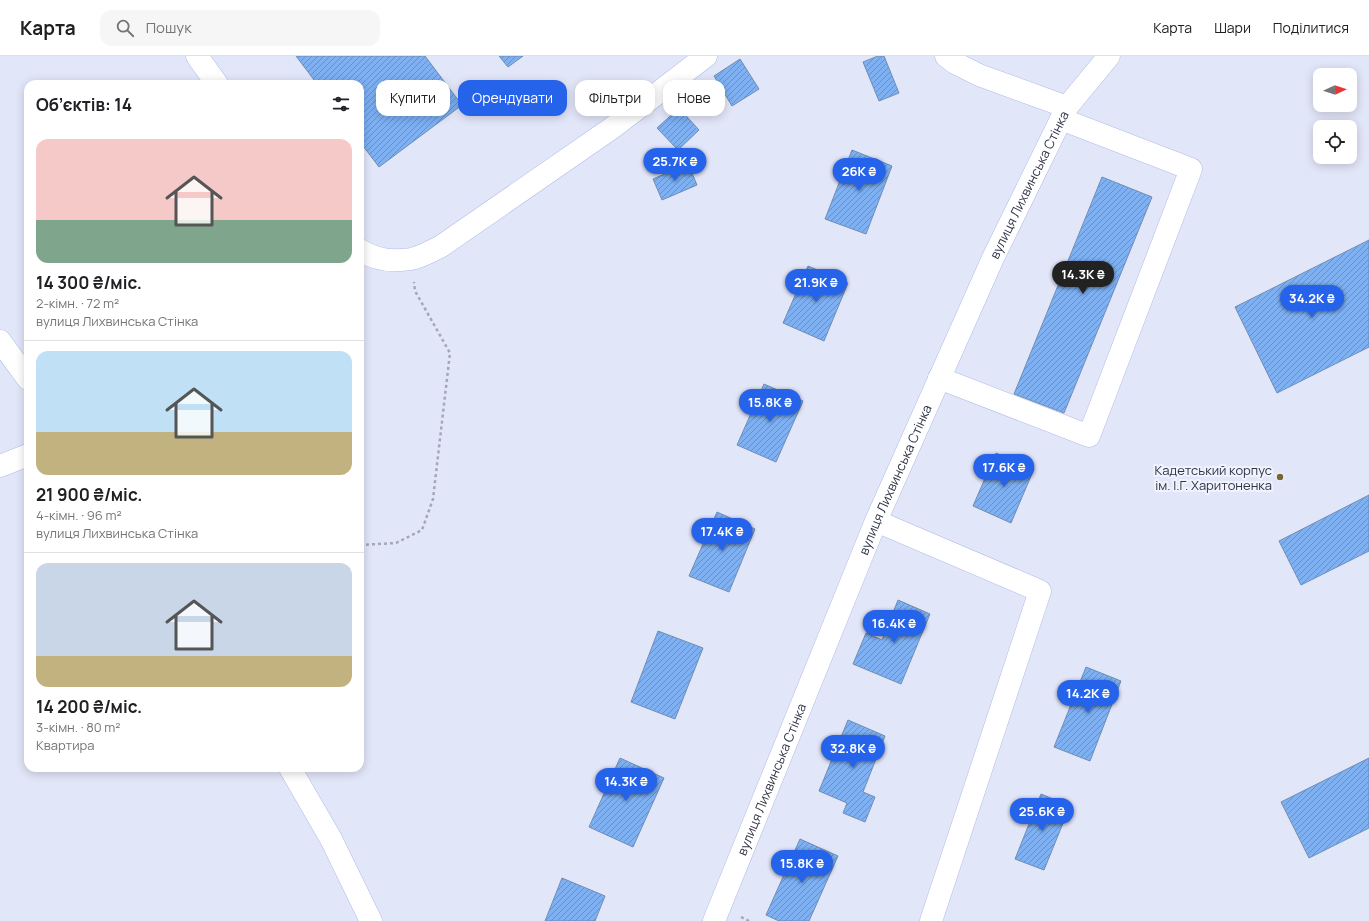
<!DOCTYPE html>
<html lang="uk">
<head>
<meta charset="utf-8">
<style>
	:root { --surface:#fff; --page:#f6f6f6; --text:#202124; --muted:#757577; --line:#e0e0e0; --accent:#2563eb }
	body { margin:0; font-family:Manrope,sans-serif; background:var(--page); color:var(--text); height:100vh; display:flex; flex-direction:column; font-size:15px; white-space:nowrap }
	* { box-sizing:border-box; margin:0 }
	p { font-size:13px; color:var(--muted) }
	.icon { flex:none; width:22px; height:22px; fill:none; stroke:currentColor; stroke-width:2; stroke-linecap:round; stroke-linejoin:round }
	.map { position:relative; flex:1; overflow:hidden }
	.drawer { position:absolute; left:24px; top:24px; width:340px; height:692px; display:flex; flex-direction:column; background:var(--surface); border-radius:12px; box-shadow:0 2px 10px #0003 }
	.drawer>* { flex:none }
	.top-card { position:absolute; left:376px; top:24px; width:380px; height:36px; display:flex; gap:8px }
	.needle { width:26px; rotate:87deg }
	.buttons { position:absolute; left:1313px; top:12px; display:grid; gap:8px }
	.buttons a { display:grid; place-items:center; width:44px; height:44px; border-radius:8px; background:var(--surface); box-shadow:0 2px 10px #0003; font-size:20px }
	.price { position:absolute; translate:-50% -34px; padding:0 9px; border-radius:14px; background:var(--accent); color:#fff; font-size:13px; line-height:26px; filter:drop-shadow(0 1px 2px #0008) }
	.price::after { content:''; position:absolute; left:50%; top:24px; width:12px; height:9px; margin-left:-6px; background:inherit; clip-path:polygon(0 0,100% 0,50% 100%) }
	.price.active { background:#222; color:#fff }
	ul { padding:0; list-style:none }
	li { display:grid; align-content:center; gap:8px; height:212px; padding:0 12px }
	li+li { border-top:1px solid var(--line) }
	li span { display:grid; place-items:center; height:124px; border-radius:12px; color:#555 }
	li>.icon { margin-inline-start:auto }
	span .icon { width:72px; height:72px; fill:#fffc; stroke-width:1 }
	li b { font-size:17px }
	h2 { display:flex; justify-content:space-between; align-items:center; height:48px; padding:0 12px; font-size:17px }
	.pill { padding:0 14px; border-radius:12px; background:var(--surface); box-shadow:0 2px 10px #0003; font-size:14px; line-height:36px }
	.pill.active { background:var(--accent); color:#fff }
	header { display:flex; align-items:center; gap:24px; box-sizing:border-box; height:56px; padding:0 20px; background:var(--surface); border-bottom:1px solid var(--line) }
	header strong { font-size:19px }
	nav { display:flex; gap:22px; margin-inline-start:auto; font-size:14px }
	.search { width:280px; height:36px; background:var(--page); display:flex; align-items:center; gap:10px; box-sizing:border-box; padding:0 14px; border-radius:12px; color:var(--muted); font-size:15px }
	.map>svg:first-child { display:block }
	.building { fill:url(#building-hatch); stroke:#708db3 }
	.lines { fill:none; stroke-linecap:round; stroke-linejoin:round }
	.minor-casing { stroke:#b1bae9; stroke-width:23 }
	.path { stroke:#a4a7ba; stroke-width:2.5; stroke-dasharray:3 3; stroke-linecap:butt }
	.minor { stroke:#fff; stroke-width:22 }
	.poi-dot { fill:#736734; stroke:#f1f3fd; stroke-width:1.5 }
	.labels { text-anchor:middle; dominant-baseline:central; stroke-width:4; stroke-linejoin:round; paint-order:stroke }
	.street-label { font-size:13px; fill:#313447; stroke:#f1f3fd }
	.poi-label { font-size:13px; fill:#313447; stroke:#f1f3fd; text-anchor:end }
</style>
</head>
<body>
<header>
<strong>Карта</strong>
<div class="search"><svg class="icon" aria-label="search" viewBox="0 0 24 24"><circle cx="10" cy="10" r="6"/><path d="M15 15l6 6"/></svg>Пошук</div>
<nav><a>Карта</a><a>Шари</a><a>Поділитися</a></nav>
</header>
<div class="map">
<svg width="1369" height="865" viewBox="0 0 1369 865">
	<defs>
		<pattern id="building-hatch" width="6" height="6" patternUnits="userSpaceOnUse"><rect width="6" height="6" fill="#7eb0f2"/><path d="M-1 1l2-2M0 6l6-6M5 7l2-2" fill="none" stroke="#6890c6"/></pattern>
	</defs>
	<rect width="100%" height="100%" fill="#e2e6f9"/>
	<g class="building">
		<polygon points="296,0 425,0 462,49 379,111 360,86 360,28 317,28"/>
		<polygon points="499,0 523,0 508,11"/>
		<polygon points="878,0 884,0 899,37 879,45 863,6"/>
		<polygon points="740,3 759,33 732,50 714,20"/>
		<polygon points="679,52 699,74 678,94 657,72"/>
		<polygon points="852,94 892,110 866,178 825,163"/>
		<polygon points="688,108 697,129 662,144 653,123"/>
		<polygon points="1102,121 1152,141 1064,357 1014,338"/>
		<polygon points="1369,184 1369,291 1277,337 1235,251"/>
		<polygon points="808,210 848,227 824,285 783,267"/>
		<polygon points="764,328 803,345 776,406 737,389"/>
		<polygon points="996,397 1034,413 1011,467 973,450"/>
		<polygon points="1369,439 1369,495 1301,529 1279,485"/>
		<polygon points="717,456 755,473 729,536 689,520"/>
		<polygon points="898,544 930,558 901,628 853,608 866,577 882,584"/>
		<polygon points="658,575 703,592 675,663 631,646"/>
		<polygon points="1086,611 1121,625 1090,705 1054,691"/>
		<polygon points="848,664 885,680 863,736 875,741 865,766 843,757 847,747 819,735"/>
		<polygon points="620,702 664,722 633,791 589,771"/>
		<polygon points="1369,702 1369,772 1309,802 1281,746"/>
		<polygon points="1041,738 1070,750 1044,814 1015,803"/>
		<polygon points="800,783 838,800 809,865 779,865 766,859"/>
		<polygon points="562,822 605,840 595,865 545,865"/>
	</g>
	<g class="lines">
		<defs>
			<g id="minor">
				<polyline points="197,0 217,28"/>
				<polyline points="946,0 955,7 979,19 1067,51"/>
				<path d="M360,194c15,10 33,12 51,9 10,-2 20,-8 29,-12l172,-119 94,-72"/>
				<polyline points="0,285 28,323"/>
				<polyline points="939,322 1089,380 1191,113 1061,63"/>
				<polyline points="0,410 28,399"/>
				<polyline points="876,465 1040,535 931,865"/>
				<polyline points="290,712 331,783 371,865"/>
				<path id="s1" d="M714,865l162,-400 117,-263 74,-151 42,-51"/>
			</g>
		</defs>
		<use href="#minor" class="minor-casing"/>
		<g class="path">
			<polyline points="360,489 396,487 422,474 433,443 450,297 415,235 414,226"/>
			<polyline points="741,861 749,865"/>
		</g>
		<use href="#minor" class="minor"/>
	</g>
	<circle class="poi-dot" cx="1280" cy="421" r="4"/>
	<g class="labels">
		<g class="street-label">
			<text stroke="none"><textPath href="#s1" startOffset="801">вулиця Лихвинська Стінка</textPath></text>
			<text stroke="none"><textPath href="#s1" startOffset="477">вулиця Лихвинська Стінка</textPath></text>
			<text stroke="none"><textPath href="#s1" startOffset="153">вулиця Лихвинська Стінка</textPath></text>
		</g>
		<g class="poi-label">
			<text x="1272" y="414">Кадетський корпус<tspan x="1272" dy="15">ім. І.Г. Харитоненка</tspan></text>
		</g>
	</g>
</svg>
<div class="buttons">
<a><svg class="needle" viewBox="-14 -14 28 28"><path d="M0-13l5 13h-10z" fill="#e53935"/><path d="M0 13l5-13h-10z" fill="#757577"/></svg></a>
<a><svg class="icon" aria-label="locate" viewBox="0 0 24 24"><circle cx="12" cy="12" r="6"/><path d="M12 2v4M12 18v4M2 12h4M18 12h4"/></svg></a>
</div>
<b class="price" style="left:675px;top:126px">25.7K ₴</b>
<b class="price" style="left:859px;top:136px">26K ₴</b>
<b class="price active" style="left:1083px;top:239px">14.3K ₴</b>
<b class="price" style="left:816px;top:247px">21.9K ₴</b>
<b class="price" style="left:1312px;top:263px">34.2K ₴</b>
<b class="price" style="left:770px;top:367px">15.8K ₴</b>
<b class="price" style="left:1004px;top:432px">17.6K ₴</b>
<b class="price" style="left:722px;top:496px">17.4K ₴</b>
<b class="price" style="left:894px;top:588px">16.4K ₴</b>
<b class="price" style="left:1088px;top:658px">14.2K ₴</b>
<b class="price" style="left:853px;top:713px">32.8K ₴</b>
<b class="price" style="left:626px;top:746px">14.3K ₴</b>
<b class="price" style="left:1042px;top:776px">25.6K ₴</b>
<b class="price" style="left:802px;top:828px">15.8K ₴</b>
<div class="top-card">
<a class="pill">Купити</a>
<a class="pill active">Орендувати</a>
<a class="pill">Фільтри</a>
<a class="pill">Нове</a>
</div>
<section class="drawer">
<h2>Об’єктів: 14<svg class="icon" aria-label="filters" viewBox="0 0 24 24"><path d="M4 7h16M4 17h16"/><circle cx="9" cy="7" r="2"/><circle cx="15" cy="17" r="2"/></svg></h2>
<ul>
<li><span style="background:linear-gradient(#f6c9c9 65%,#7fa58c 0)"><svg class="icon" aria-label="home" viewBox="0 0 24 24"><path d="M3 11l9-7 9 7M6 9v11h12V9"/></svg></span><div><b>14 300 ₴/міс.</b><p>2-кімн. · 72 m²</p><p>вулиця Лихвинська Стінка</p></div></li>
<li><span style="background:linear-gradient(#bfe0f5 65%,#c2b280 0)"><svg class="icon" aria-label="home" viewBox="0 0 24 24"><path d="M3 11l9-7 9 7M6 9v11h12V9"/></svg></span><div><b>21 900 ₴/міс.</b><p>4-кімн. · 96 m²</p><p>вулиця Лихвинська Стінка</p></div></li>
<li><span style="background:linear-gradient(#c9d6e8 75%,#c2b280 0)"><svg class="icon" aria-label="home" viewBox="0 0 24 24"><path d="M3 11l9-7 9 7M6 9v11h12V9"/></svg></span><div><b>14 200 ₴/міс.</b><p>3-кімн. · 80 m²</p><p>Квартира</p></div></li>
</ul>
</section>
</div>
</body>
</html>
